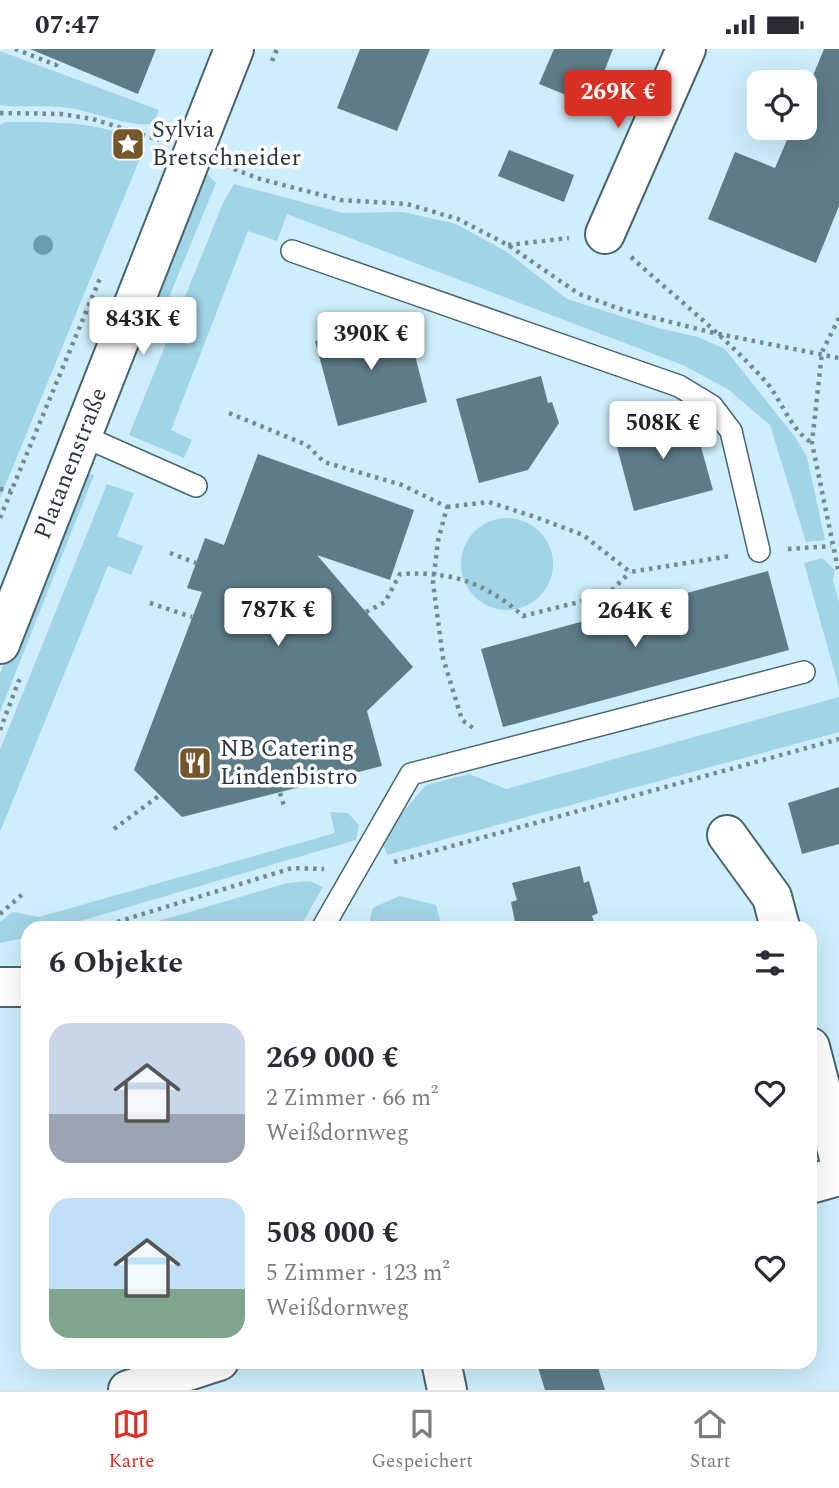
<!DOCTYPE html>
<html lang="de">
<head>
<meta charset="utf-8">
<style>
	:root { --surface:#fff; --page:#f2f2f3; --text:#2b2b33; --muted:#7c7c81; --line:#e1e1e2; --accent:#d93025 }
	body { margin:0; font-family:Spectral,serif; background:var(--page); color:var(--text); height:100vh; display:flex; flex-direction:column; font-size:26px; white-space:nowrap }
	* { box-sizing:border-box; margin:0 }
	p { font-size:23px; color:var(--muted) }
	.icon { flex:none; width:38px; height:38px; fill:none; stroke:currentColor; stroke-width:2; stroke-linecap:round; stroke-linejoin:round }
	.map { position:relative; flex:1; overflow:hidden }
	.panel { position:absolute; left:21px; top:872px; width:796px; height:448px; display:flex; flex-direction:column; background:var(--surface); border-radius:21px; box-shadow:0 7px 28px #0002 }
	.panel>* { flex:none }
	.buttons { position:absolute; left:747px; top:21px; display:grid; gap:14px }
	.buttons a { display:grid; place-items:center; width:70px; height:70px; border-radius:14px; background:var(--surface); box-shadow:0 7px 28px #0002; font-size:35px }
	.price { position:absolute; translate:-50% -60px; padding:0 16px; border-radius:7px; background:#fff; color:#222; font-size:23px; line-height:46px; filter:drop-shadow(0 2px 4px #0008) }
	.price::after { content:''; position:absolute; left:50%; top:42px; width:21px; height:16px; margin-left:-10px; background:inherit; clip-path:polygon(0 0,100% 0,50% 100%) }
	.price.selected { background:var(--accent); color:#fff }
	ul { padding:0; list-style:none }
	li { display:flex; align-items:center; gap:21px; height:175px; padding:0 28px }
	li span { display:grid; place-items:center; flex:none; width:196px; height:140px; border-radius:21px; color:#555 }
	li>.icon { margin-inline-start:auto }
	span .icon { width:84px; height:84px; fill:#fffc; stroke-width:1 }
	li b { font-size:30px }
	h2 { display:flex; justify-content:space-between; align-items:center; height:84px; padding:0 28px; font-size:30px }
	.status { display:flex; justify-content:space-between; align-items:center; height:49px; padding:0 35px; background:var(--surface); direction:ltr }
	.status svg { height:19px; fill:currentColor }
	.dock { display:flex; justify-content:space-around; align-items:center; height:98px; border-top:2px solid var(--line); background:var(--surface); font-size:19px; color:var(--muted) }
	.dock a { display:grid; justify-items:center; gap:4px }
	.dock .selected { color:var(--accent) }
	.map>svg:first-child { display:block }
	.green { fill:#a1d4e6 }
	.building { fill:#5e7c87 }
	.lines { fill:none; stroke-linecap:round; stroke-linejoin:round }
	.lane-casing { stroke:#47646f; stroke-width:24 }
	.street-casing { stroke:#47646f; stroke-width:42 }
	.path { stroke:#748a92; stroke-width:4.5; stroke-dasharray:3.5 5; stroke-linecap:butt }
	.lane { stroke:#fff; stroke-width:21 }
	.street { stroke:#fff; stroke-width:38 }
	.tree { fill:#699cac }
	.labels { text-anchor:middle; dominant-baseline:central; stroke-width:7; stroke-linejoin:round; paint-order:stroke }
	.poi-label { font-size:24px; fill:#2a373c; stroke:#fff; text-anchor:start }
	.street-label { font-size:24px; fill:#2a373c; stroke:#fff }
</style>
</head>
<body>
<div class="status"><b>07:47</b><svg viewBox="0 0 49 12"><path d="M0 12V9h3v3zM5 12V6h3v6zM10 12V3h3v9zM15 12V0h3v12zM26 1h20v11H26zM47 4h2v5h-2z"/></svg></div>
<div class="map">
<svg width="839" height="1341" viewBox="0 0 839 1341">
	<rect width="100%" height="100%" fill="#ceeefb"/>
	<g class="green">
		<path d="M0,2l159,59 -5,14c-30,3 -61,-14 -92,-17 -21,-2 -42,1 -62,-2z"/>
		<path d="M6,73c29,0 131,-4 135,34l-141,342v-373z"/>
		<polygon points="206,124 216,134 153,287 142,283"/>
		<polygon points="234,135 343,164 403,163 456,175 507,203 567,250 658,279 698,288 725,300 795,388 807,408 825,491 806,493 770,376 729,341 685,317 287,165 277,192 248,182 171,381 192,391 184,409 129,386 223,154"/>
		<polygon points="79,421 94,426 0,663 0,625"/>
		<polygon points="107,435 134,444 117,487 143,497 131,526 108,517 0,783 0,701"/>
		<circle cx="507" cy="515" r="46"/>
		<polygon points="822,509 835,521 833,532 839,553 839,639 804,514"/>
		<polygon points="839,648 839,683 387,806 384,797 399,768 426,736 469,725 506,740"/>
		<polygon points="330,763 348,764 359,776 356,791 60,878 28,878 28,888 0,894 0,873 13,863 39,868 335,784"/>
		<polygon points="310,832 323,838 300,878 139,878 287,834"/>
		<polygon points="399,847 436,856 442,878 368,878 373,859"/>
	</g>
	<g class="building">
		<polygon points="30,0 156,0 138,45"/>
		<polygon points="360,0 430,0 397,82 337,59"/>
		<polygon points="554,0 613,0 591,56 539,35"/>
		<polygon points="824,0 839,0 839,157 816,214 708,170 735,103 775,119 792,79 805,79 805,46"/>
		<polygon points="509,101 574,126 564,153 498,127"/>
		<polygon points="400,270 407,297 412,295 427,353 338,377 315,292"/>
		<polygon points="541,327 548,354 552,353 559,374 528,421 479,434 456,350"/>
		<polygon points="691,362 713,441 634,462 613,383"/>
		<polygon points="258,405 414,461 390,531 317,506 413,618 367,662 382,717 182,768 134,721 202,543 187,539 205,489 224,496"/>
		<polygon points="768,522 789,601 503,678 481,600"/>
		<polygon points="839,738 839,795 802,805 788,754"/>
		<polygon points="580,817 584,834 589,832 598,864 592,867 596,878 516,878 511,853 517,851 512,834"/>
		<polygon points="536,1312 596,1312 605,1341 545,1341"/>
	</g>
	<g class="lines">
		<defs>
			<g id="lane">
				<polyline points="292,202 679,337 712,357 731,382 759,502"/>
				<polyline points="83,387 196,437"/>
				<polyline points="323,878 411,725 804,623"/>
			</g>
			<g id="street">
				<polyline points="605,185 686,0"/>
				<path id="s1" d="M0,595l234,-595"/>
				<polyline points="727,786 772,848 780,878"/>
				<polyline points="0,938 28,938"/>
				<polyline points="810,998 839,1109"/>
				<polyline points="810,1135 839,1127"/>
				<polyline points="441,1312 447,1341"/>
				<polyline points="128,1341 219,1312"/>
			</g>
		</defs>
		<use href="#lane" class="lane-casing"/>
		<use href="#street" class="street-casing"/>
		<g class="path">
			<polyline points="15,0 56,16 58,13"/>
			<polyline points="272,12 277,0"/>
			<polyline points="0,64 61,65 93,70 159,91"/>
			<polyline points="226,117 260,130 341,151 407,155 458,170 508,196 579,245 623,261 714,284 839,309"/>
			<polyline points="508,196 569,189"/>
			<path d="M631,208c46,42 95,80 136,126 16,20 23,46 45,60"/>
			<polyline points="839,269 822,303 812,394 839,525"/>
			<polyline points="229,364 307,396 324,413 402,436 447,458 438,492 433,534 443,609 462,671 473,679"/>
			<polyline points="0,440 11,442"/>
			<polyline points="447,458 489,453 538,469 583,486 630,523 730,507"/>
			<polyline points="0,469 101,227"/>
			<polyline points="788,500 831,497"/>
			<polyline points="170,504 196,514"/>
			<polyline points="150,554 192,568"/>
			<path d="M366,563l19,-10 15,-28c50,-3 85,8 123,42l84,-21 23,-23"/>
			<polyline points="0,681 21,626"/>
			<polyline points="280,744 284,757"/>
			<polyline points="114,780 160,746"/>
			<polyline points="394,813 839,690"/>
			<polyline points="0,865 25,843"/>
			<polyline points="101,878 292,819 324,820"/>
		</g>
		<use href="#lane" class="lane"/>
		<use href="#street" class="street"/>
	</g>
	<circle class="tree" cx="43" cy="196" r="10"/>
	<defs>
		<symbol id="sight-square" viewBox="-11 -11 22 22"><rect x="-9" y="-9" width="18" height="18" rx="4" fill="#76572c" stroke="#fff"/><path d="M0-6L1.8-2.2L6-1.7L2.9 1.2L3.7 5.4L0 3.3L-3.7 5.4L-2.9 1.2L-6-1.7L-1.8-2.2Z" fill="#fff"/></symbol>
		<symbol id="restaurant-square" viewBox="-11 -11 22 22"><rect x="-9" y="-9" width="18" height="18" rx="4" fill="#76572c" stroke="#fff"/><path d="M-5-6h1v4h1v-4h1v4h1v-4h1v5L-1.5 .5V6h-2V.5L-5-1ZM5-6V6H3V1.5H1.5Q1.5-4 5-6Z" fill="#fff"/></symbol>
	</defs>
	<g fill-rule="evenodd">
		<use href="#sight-square" x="109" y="76" width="38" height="38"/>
		<use href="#restaurant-square" x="176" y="695" width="38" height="38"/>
	</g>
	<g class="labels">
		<g class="poi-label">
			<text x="152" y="81">Sylvia<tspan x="152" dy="28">Bretschneider</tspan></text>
			<text x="220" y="700">NB Catering<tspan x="220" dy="28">Lindenbistro</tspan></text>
		</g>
		<g class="street-label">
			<text stroke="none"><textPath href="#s1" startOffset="194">Platanenstraße</textPath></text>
		</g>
	</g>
</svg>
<div class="buttons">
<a><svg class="icon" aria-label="locate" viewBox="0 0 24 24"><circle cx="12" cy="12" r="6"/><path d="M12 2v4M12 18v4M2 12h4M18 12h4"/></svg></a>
</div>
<b class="price selected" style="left:618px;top:81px">269K €</b>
<b class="price" style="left:143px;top:308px">843K €</b>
<b class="price" style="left:371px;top:323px">390K €</b>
<b class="price" style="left:663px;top:412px">508K €</b>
<b class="price" style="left:278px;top:599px">787K €</b>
<b class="price" style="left:635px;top:600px">264K €</b>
<section class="panel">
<h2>6 Objekte<svg class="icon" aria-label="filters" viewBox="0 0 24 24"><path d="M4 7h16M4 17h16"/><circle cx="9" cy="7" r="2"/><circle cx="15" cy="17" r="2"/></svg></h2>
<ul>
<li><span style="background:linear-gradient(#c9d6e8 65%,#9aa5b1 0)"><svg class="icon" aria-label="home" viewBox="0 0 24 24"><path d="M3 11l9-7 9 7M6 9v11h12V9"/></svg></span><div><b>269 000 €</b><p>2 Zimmer · 66 m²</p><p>Weißdornweg</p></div><svg class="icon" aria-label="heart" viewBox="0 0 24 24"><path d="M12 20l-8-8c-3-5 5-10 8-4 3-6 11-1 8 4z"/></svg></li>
<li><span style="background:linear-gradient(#bfe0f5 65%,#7fa58c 0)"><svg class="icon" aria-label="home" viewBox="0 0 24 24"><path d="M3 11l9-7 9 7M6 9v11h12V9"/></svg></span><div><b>508 000 €</b><p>5 Zimmer · 123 m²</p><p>Weißdornweg</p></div><svg class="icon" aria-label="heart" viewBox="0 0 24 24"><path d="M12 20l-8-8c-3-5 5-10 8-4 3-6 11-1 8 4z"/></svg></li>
</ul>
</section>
</div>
<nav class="dock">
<a class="selected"><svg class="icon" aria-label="map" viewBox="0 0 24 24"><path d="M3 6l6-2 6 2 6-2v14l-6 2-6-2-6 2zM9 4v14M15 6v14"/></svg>Karte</a>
<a><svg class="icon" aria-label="saved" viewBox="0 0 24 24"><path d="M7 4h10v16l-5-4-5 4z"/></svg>Gespeichert</a>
<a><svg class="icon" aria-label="home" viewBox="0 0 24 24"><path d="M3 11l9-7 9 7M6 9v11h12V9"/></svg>Start</a>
</nav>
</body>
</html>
